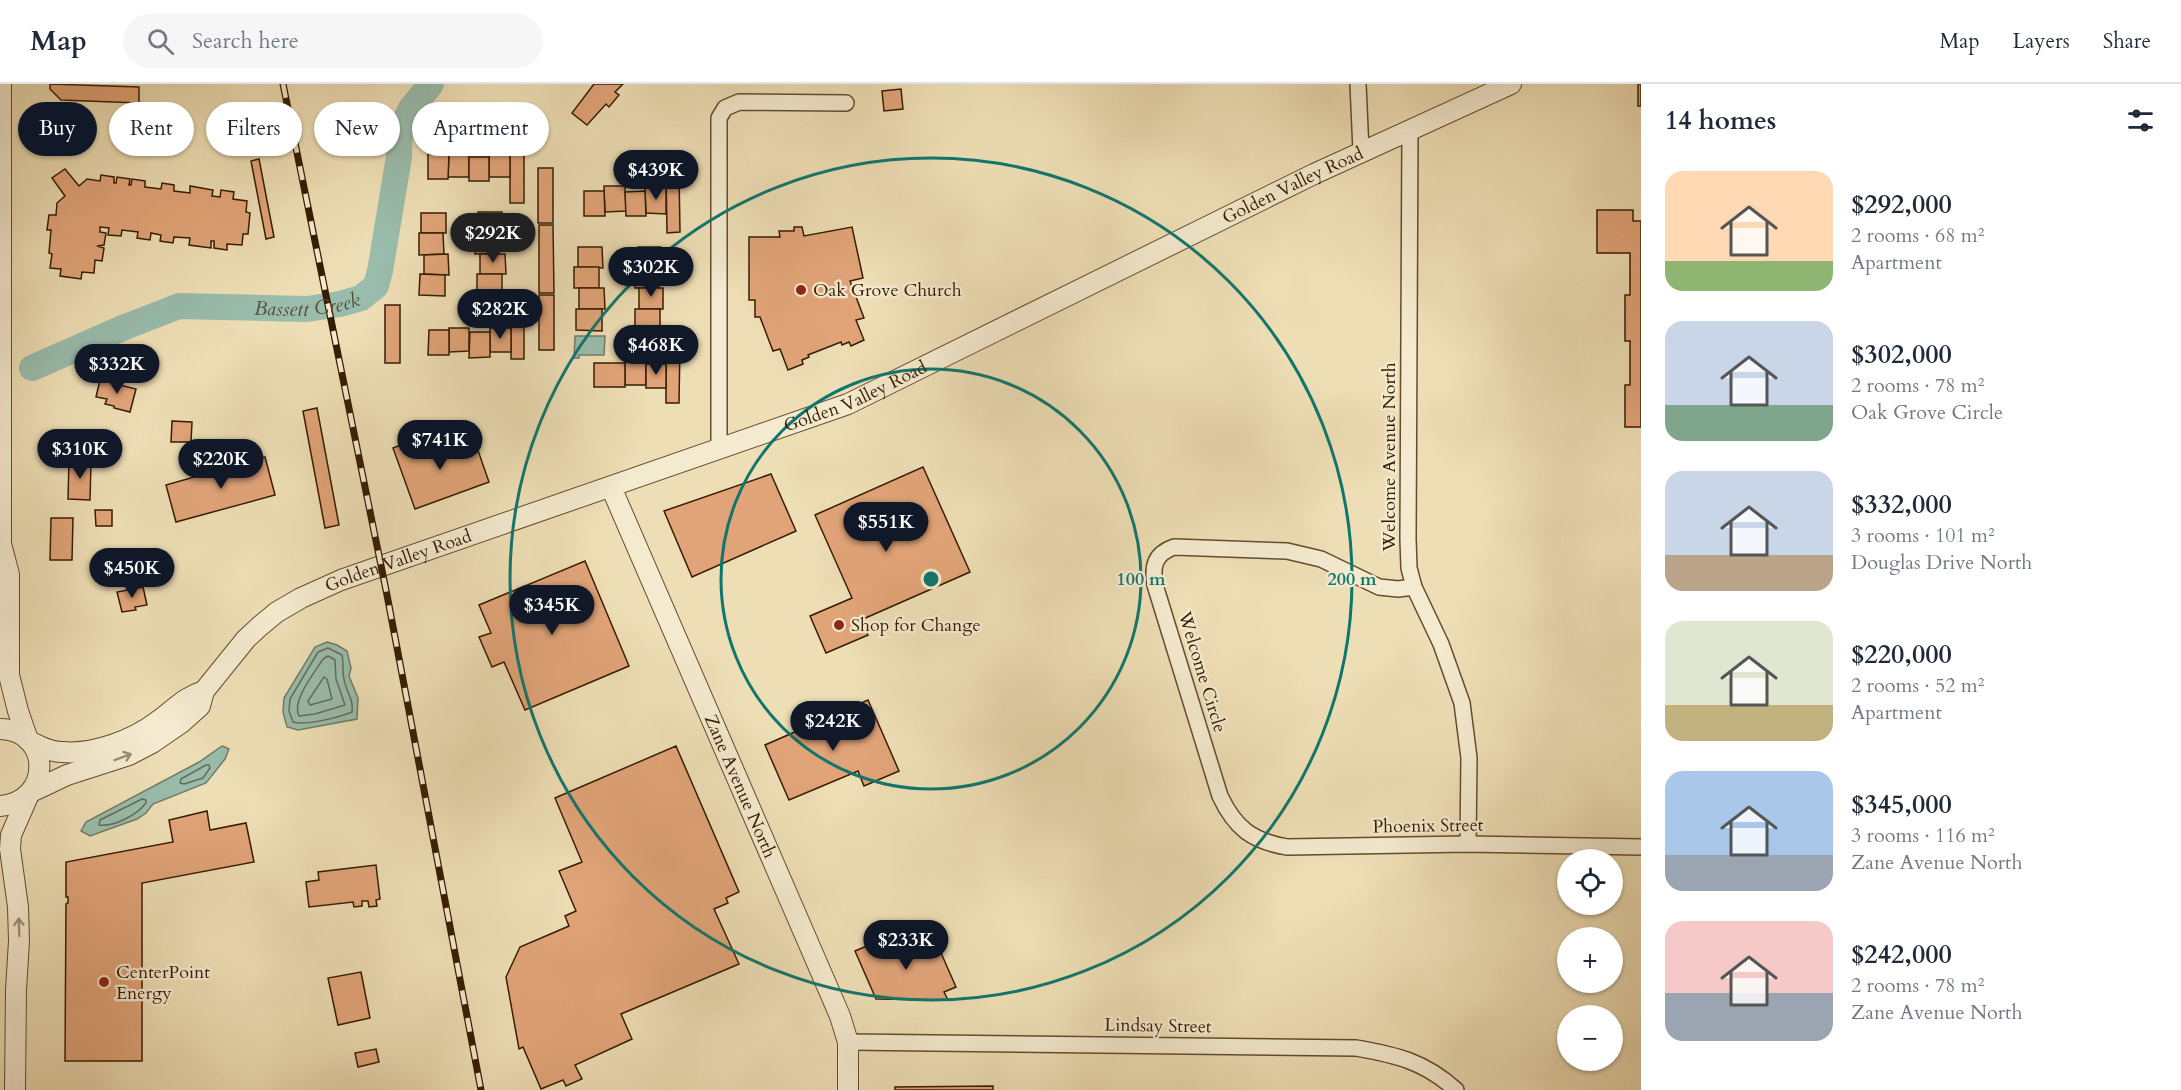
<!DOCTYPE html>
<html lang="en">
<head>
<meta charset="utf-8">
<style>
	:root { --surface:#fff; --page:#f6f6f7; --text:#1f2937; --muted:#747a83; --line:#e0e1e3; --accent:#111827 }
	body { margin:0; font-family:Cardo,serif; background:var(--page); color:var(--text); height:100vh; display:flex; flex-direction:column; font-size:22px; white-space:nowrap }
	* { box-sizing:border-box; margin:0 }
	p { font-size:20px; color:var(--muted) }
	.icon { flex:none; width:33px; height:33px; fill:none; stroke:currentColor; stroke-width:2; stroke-linecap:round; stroke-linejoin:round }
	.map { position:relative; flex:1; overflow:hidden }
	.details { display:flex; flex-direction:column; background:var(--surface); width:540px }
	.details>* { flex:none }
	.hud { position:absolute; left:18px; top:18px; width:570px; height:54px; display:flex; gap:12px }
	.controls { position:absolute; left:1557px; top:765px; display:grid; gap:12px }
	.controls a { display:grid; place-items:center; width:66px; height:66px; border-radius:50%; background:var(--surface); box-shadow:0 2px 4px #0004; font-size:30px }
	.price { position:absolute; translate:-50% -51px; padding:0 14px; border-radius:21px; background:var(--accent); color:#fff; font-size:20px; line-height:39px; filter:drop-shadow(0 2px 3px #0008) }
	.price::after { content:''; position:absolute; left:50%; top:36px; width:18px; height:14px; margin-left:-9px; background:inherit; clip-path:polygon(0 0,100% 0,50% 100%) }
	.price.current { background:#222; color:#fff }
	ul { padding:0; list-style:none }
	li { display:flex; align-items:center; gap:18px; height:150px; padding:0 24px }
	li span { display:grid; place-items:center; flex:none; width:168px; height:120px; border-radius:18px; color:#555 }
	li>.icon { margin-inline-start:auto }
	span .icon { width:72px; height:72px; fill:#fffc; stroke-width:1 }
	li b { font-size:26px }
	h2 { display:flex; justify-content:space-between; align-items:center; height:72px; padding:0 24px; font-size:26px }
	.tag { padding:0 21px; border-radius:27px; background:var(--surface); box-shadow:0 2px 4px #0004; font-size:21px; line-height:54px }
	.tag.current { background:var(--accent); color:#fff }
	header { display:flex; align-items:center; gap:36px; box-sizing:border-box; height:84px; padding:0 30px; background:var(--surface); border-bottom:2px solid var(--line) }
	header strong { font-size:28px }
	nav { display:flex; gap:33px; margin-inline-start:auto; font-size:21px }
	.search { width:420px; height:54px; background:var(--page); display:flex; align-items:center; gap:15px; box-sizing:border-box; padding:0 21px; border-radius:33px; color:var(--muted); font-size:22px }
	main { display:flex; flex:1; min-height:0 }
	.map>svg:first-child { display:block }
	.water { fill:#99bcac; stroke:#717c67; stroke-width:1.5 }
	.lines { fill:none; stroke-linecap:round; stroke-linejoin:round }
	.shore { stroke:#686c56; stroke-width:1.5 }
	.river { stroke:#99bcac; stroke-width:26 }
	.building { fill:#e1a478; stroke:#361c00; stroke-width:1.5 }
	.minor-casing { stroke:#644c2d; stroke-width:18 }
	.tertiary-casing { stroke:#644c2d; stroke-width:22 }
	.minor { stroke:#f4eacf; stroke-width:15 }
	.tertiary { stroke:#f4eacf; stroke-width:20 }
	.rail-casing { stroke:#361c00; stroke-width:7 }
	.rail { stroke:#f4eacf; stroke-width:4.5; stroke-dasharray:14; stroke-linecap:butt }
	.oneway { stroke:#9e8d72 }
	.ring { fill:none; stroke:#0f766e; stroke-width:3 }
	.poi-dot { fill:#8f2418; stroke:#f4eacf; stroke-width:2 }
	.labels { text-anchor:middle; dominant-baseline:central; stroke-width:4.5; stroke-linejoin:round; paint-order:stroke }
	.street-label { font-size:18px; fill:#361c00; stroke:#f4eacf }
	.poi-label { font-size:18px; fill:#361c00; stroke:#f4eacf; text-anchor:start }
	.water-label { font-size:20px; font-style:italic; fill:#544c34; stroke:#f4eacf }
	.centre { fill:#0f766e; stroke:#f4eacf; stroke-width:3 }
	.ring-label { font-size:18px; text-anchor:middle; font-weight:bold; fill:#0f766e; stroke:#f4eacf; stroke-width:4.5; stroke-linejoin:round; paint-order:stroke }
</style>
</head>
<body>
<header>
<strong>Map</strong>
<div class="search"><svg class="icon" aria-label="search" viewBox="0 0 24 24"><circle cx="10" cy="10" r="6"/><path d="M15 15l6 6"/></svg>Search here</div>
<nav><a>Map</a><a>Layers</a><a>Share</a></nav>
</header>
<main>
<div class="map">
<svg width="1641" height="1006" viewBox="0 0 1641 1006">
	<rect width="100%" height="100%" fill="#eedeb5"/>
	<filter id="stains"><feTurbulence type="fractalNoise" baseFrequency=".00333" numOctaves="4"/><feColorMatrix values="0 0 0 0 .2 0 0 0 0 .09 0 0 0 0 .02 0 0 0 .5 -.17"/></filter>
	<radialGradient id="worn" r=".72"><stop offset=".6" stop-color="#630" stop-opacity="0"/><stop offset="1" stop-color="#630" stop-opacity=".3"/></radialGradient>
	<g class="water">
		<polygon points="575,252 605,252 604,271 579,271 579,274 574,274"/>
		<polygon points="327,558 337,561 347,567 351,584 349,592 358,614 357,635 298,646 287,643 283,628 284,614 315,563"/>
		<polygon points="222,662 229,665 225,675 206,699 153,720 146,729 137,735 90,752 81,747 86,738 199,678"/>
	</g>
	<g class="lines">
		<g class="shore">
			<path d="M328,564l14,7c2,9 0,17 2,24 2,13 10,20 8,33 -12,5 -46,14 -59,10l-4,-11 1,-12 28,-47z"/>
			<path d="M328,572l7,4 1,19 9,26 -30,9 -16,2c-8,-15 16,-44 24,-57z"/>
			<polygon points="324,593 327,595 332,615 310,621 308,617"/>
			<polygon points="206,681 209,681 210,684 203,694 184,700 180,699 181,695"/>
			<path d="M142,715l4,1v3c-9,12 -32,24 -47,22l1,-5z"/>
		</g>
		<path class="river" id="s1" d="M32,284l93,-41 54,-21 128,3 33,-5 21,-6 15,-12 4,-15 19,-114 1,-26 10,-21 21,-26"/>
	</g>
	<g class="building">
		<polygon points="50,0 139,3 139,19 61,16 50,5"/>
		<polygon points="594,0 623,0 615,8 619,11 609,23 606,20 587,41 572,29"/>
		<rect x="1638" y="0" width="3" height="22"/>
		<polygon points="901,5 903,25 884,27 882,7"/>
		<polygon points="510,63 524,64 524,119 510,119"/>
		<polygon points="449,67 469,68 469,93 448,93"/>
		<rect x="489" y="69" width="21" height="24"/>
		<polygon points="428,70 449,70 448,95 428,95"/>
		<rect x="469" y="73" width="20" height="24"/>
		<polygon points="259,75 274,153 266,155 251,77"/>
		<rect x="538" y="84" width="15" height="55"/>
		<polygon points="65,85 79,102 87,95 100,97 101,91 114,93 114,99 116,99 117,93 130,95 129,101 131,101 132,95 145,97 145,103 161,105 162,99 174,101 174,107 190,109 190,102 213,106 212,112 220,113 221,106 234,108 233,115 247,117 246,128 250,129 248,150 243,150 242,161 227,160 227,166 214,164 214,157 211,157 211,164 189,161 190,154 174,153 173,159 160,157 161,151 151,149 150,156 137,154 138,148 122,146 121,152 108,151 109,144 100,143 100,148 106,149 104,161 97,162 104,164 102,177 95,176 94,189 82,188 81,195 60,192 61,185 50,184 52,170 49,169 51,146 47,146 49,131 56,131 57,119 65,112 52,94"/>
		<polygon points="679,89 680,148 667,149 666,90"/>
		<polygon points="604,102 625,102 626,127 605,128"/>
		<polygon points="645,104 666,104 666,130 646,129"/>
		<polygon points="584,107 604,107 605,132 584,132"/>
		<polygon points="645,107 646,132 626,132 625,108"/>
		<polygon points="1597,126 1633,126 1633,137 1641,137 1641,343 1625,343 1625,301 1630,301 1630,257 1625,257 1625,211 1630,211 1630,169 1597,169"/>
		<rect x="478" y="128" width="24" height="21"/>
		<rect x="421" y="129" width="25" height="20"/>
		<polygon points="539,141 553,141 554,209 539,209"/>
		<polygon points="794,143 802,143 804,152 852,143 863,194 850,197 864,234 856,236 864,256 851,262 849,258 842,261 841,258 808,271 809,273 802,276 803,280 788,286 780,265 773,267 760,233 755,233 755,216 749,216 749,153 780,153 779,147 794,147"/>
		<polygon points="419,149 443,149 444,170 419,171"/>
		<rect x="475" y="149" width="24" height="21"/>
		<polygon points="578,163 602,163 603,184 578,183"/>
		<polygon points="638,163 661,163 661,184 638,183"/>
		<polygon points="448,170 449,191 424,190 424,171"/>
		<polygon points="480,170 505,170 506,190 480,190"/>
		<rect x="574" y="183" width="25" height="21"/>
		<polygon points="635,183 658,184 659,204 635,204"/>
		<polygon points="420,190 445,191 445,212 419,211"/>
		<rect x="477" y="190" width="25" height="21"/>
		<polygon points="579,204 604,204 605,225 579,225"/>
		<rect x="639" y="204" width="24" height="21"/>
		<rect x="539" y="211" width="15" height="55"/>
		<rect x="511" y="214" width="13" height="61"/>
		<rect x="385" y="221" width="15" height="58"/>
		<polygon points="576,225 602,225 602,247 576,246"/>
		<rect x="635" y="225" width="25" height="18"/>
		<polygon points="449,244 469,244 469,267 449,268"/>
		<rect x="490" y="244" width="21" height="24"/>
		<polygon points="429,246 449,246 449,271 428,271"/>
		<polygon points="470,248 490,248 490,273 469,274"/>
		<polygon points="666,260 680,260 679,319 666,319"/>
		<rect x="625" y="278" width="21" height="23"/>
		<rect x="594" y="279" width="31" height="24"/>
		<rect x="646" y="280" width="20" height="24"/>
		<polygon points="100,296 136,305 130,328 114,324 114,322 105,320 107,315 96,313"/>
		<polygon points="317,324 339,441 325,444 303,327"/>
		<polygon points="172,337 192,338 191,358 171,358"/>
		<polygon points="417,355 423,373 474,355 489,398 415,425 393,364"/>
		<polygon points="265,373 275,411 176,438 166,401"/>
		<polygon points="69,377 91,378 90,416 68,415"/>
		<polygon points="923,383 970,488 861,536 868,551 826,569 810,532 852,514 815,431"/>
		<polygon points="771,390 796,447 692,493 664,427"/>
		<polygon points="95,426 112,426 112,442 96,442"/>
		<polygon points="51,434 73,434 72,476 50,476"/>
		<polygon points="585,477 629,582 525,626 504,578 492,583 479,553 491,549 479,521"/>
		<polygon points="143,503 147,521 135,523 136,526 122,528 117,508"/>
		<polygon points="868,616 899,687 864,702 858,687 789,716 765,661"/>
		<polygon points="676,662 739,808 726,814 728,819 714,825 739,880 621,930 632,955 575,981 582,995 566,1002 563,996 541,1005 523,963 519,965 506,893 520,863 569,842 565,832 576,827 559,787 582,778 555,714"/>
		<polygon points="207,727 210,746 246,739 254,778 142,799 142,977 65,977 66,820 68,819 68,813 66,813 66,778 173,758 169,736"/>
		<polygon points="376,781 380,815 376,816 377,822 369,823 368,817 362,817 362,822 354,823 353,818 309,823 306,798 319,796 318,788"/>
		<polygon points="891,852 899,868 934,853 956,903 944,908 948,916 876,915 855,867"/>
		<polygon points="361,888 370,934 338,941 328,894"/>
		<polygon points="376,965 379,978 358,983 355,969"/>
		<polygon points="993,1002 993,1006 895,1006 895,1003"/>
	</g>
	<g class="lines">
		<defs>
			<g id="minor">
				<polyline points="1358,0 1361,67"/>
				<polyline points="1410,46 1408,455 1409,484 1414,503 1441,560 1462,619 1469,674 1468,760"/>
				<polyline points="719,365 719,34 725,24 739,18 846,19"/>
				<path d="M1414,503l-16,2 -19,-2 -58,-28 -34,-8 -113,-4c-20,7 -22,20 -19,38l65,211c15,32 32,45 67,51l181,-3 173,3"/>
				<path d="M848,958l508,6c40,7 68,13 100,42"/>
			</g>
			<g id="tertiary">
				<polyline points="1,0 1,460 9,490 9,591 18,627 28,656"/>
				<path id="s2" d="M611,403l229,529 8,26v48"/>
				<path d="M0,645c52,1 53,73 0,77"/>
				<path d="M31,658c10,5 20,10 31,10 32,3 71,-12 96,-31 17,-12 26,-24 46,-30"/>
				<path id="s3" d="M31,708l36,-17 62,-20 23,-12 29,-20 19,-17 4,-15 42,-52 14,-13 17,-14 24,-14 40,-18 507,-176 466,-230 197,-90"/>
				<polyline points="15,1006 16,906 19,857 18,823 10,765 11,751 29,710"/>
			</g>
		</defs>
		<use href="#minor" class="minor-casing"/>
		<use href="#tertiary" class="tertiary-casing"/>
		<use href="#minor" class="minor"/>
		<use href="#tertiary" class="tertiary"/>
		<defs>
			<polyline id="rail" points="283,0 387,511 481,1006"/>
		</defs>
		<use href="#rail" class="rail-casing"/>
		<use href="#rail" class="rail"/>
	</g>
	<defs><path id="oneway-shaft" d="M-6 0H5M1.5-3L5.5 0L1.5 3" fill="none" stroke-width="1.6" stroke-linecap="round" stroke-linejoin="round" transform="scale(1.5)"/></defs>
	<g class="oneway">
		<use href="#oneway-shaft" transform="translate(123 673) rotate(-21)"/>
		<use href="#oneway-shaft" transform="translate(19 843) rotate(-92)"/>
	</g>
	<g class="ring">
		<circle cx="931" cy="495" r="210"/>
		<circle cx="931" cy="495" r="421"/>
	</g>
	<g class="poi-dot">
		<circle cx="801" cy="206" r="6"/>
		<circle cx="839" cy="541" r="6"/>
		<circle cx="104" cy="898" r="6"/>
	</g>
	<g class="labels">
		<g class="street-label">
			<text stroke="none"><textPath href="#s3" startOffset="1419">Golden Valley Road</textPath></text>
			<text stroke="none"><textPath href="#s3" startOffset="933">Golden Valley Road</textPath></text>
			<text transform="translate(1389 373) rotate(-90)">Welcome Avenue North</text>
			<text stroke="none"><textPath href="#s3" startOffset="447">Golden Valley Road</textPath></text>
			<text transform="translate(1202 588) rotate(73)">Welcome Circle</text>
			<text stroke="none"><textPath href="#s2" startOffset="326">Zane Avenue North</textPath></text>
			<text transform="translate(1428 742) rotate(-1)">Phoenix Street</text>
			<text transform="translate(1158 942) rotate(1)">Lindsay Street</text>
		</g>
		<g class="poi-label">
			<text x="813" y="206">Oak Grove Church</text>
			<text x="851" y="541">Shop for Change</text>
			<text x="116" y="888">CenterPoint<tspan x="116" dy="21">Energy</tspan></text>
		</g>
		<g class="water-label">
			<text stroke="none"><textPath href="#s1" startOffset="288">Bassett Creek</textPath></text>
		</g>
	</g>
	<circle cx="931" cy="495" r="9" class="centre"/>
	<g class="ring-label">
		<text x="1141" y="501">100 m</text>
		<text x="1352" y="501">200 m</text>
	</g>
	<rect width="100%" height="100%" filter="url(#stains)"/>
	<rect width="100%" height="100%" fill="url(#worn)"/>
</svg>
<div class="controls">
<a><svg class="icon" aria-label="locate" viewBox="0 0 24 24"><circle cx="12" cy="12" r="6"/><path d="M12 2v4M12 18v4M2 12h4M18 12h4"/></svg></a>
<a>+</a>
<a>−</a>
</div>
<b class="price" style="left:656px;top:117px">$439K</b>
<b class="price current" style="left:493px;top:180px">$292K</b>
<b class="price" style="left:651px;top:214px">$302K</b>
<b class="price" style="left:500px;top:256px">$282K</b>
<b class="price" style="left:656px;top:292px">$468K</b>
<b class="price" style="left:117px;top:311px">$332K</b>
<b class="price" style="left:440px;top:387px">$741K</b>
<b class="price" style="left:80px;top:396px">$310K</b>
<b class="price" style="left:221px;top:406px">$220K</b>
<b class="price" style="left:886px;top:469px">$551K</b>
<b class="price" style="left:132px;top:515px">$450K</b>
<b class="price" style="left:552px;top:552px">$345K</b>
<b class="price" style="left:833px;top:668px">$242K</b>
<b class="price" style="left:906px;top:887px">$233K</b>
<div class="hud">
<a class="tag current">Buy</a>
<a class="tag">Rent</a>
<a class="tag">Filters</a>
<a class="tag">New</a>
<a class="tag">Apartment</a>
</div>
</div>
<section class="details">
<h2>14 homes<svg class="icon" aria-label="filters" viewBox="0 0 24 24"><path d="M4 7h16M4 17h16"/><circle cx="9" cy="7" r="2"/><circle cx="15" cy="17" r="2"/></svg></h2>
<ul>
<li><span style="background:linear-gradient(#ffd9b3 75%,#8fb573 0)"><svg class="icon" aria-label="home" viewBox="0 0 24 24"><path d="M3 11l9-7 9 7M6 9v11h12V9"/></svg></span><div><b>$292,000</b><p>2 rooms · 68 m²</p><p>Apartment</p></div></li>
<li><span style="background:linear-gradient(#c9d6e8 70%,#7fa58c 0)"><svg class="icon" aria-label="home" viewBox="0 0 24 24"><path d="M3 11l9-7 9 7M6 9v11h12V9"/></svg></span><div><b>$302,000</b><p>2 rooms · 78 m²</p><p>Oak Grove Circle</p></div></li>
<li><span style="background:linear-gradient(#c9d6e8 70%,#b9a48a 0)"><svg class="icon" aria-label="home" viewBox="0 0 24 24"><path d="M3 11l9-7 9 7M6 9v11h12V9"/></svg></span><div><b>$332,000</b><p>3 rooms · 101 m²</p><p>Douglas Drive North</p></div></li>
<li><span style="background:linear-gradient(#dfe7d0 70%,#c2b280 0)"><svg class="icon" aria-label="home" viewBox="0 0 24 24"><path d="M3 11l9-7 9 7M6 9v11h12V9"/></svg></span><div><b>$220,000</b><p>2 rooms · 52 m²</p><p>Apartment</p></div></li>
<li><span style="background:linear-gradient(#a9c7e8 70%,#9aa5b1 0)"><svg class="icon" aria-label="home" viewBox="0 0 24 24"><path d="M3 11l9-7 9 7M6 9v11h12V9"/></svg></span><div><b>$345,000</b><p>3 rooms · 116 m²</p><p>Zane Avenue North</p></div></li>
<li><span style="background:linear-gradient(#f6c9c9 60%,#9aa5b1 0)"><svg class="icon" aria-label="home" viewBox="0 0 24 24"><path d="M3 11l9-7 9 7M6 9v11h12V9"/></svg></span><div><b>$242,000</b><p>2 rooms · 78 m²</p><p>Zane Avenue North</p></div></li>
</ul>
</section>
</main>
</body>
</html>
